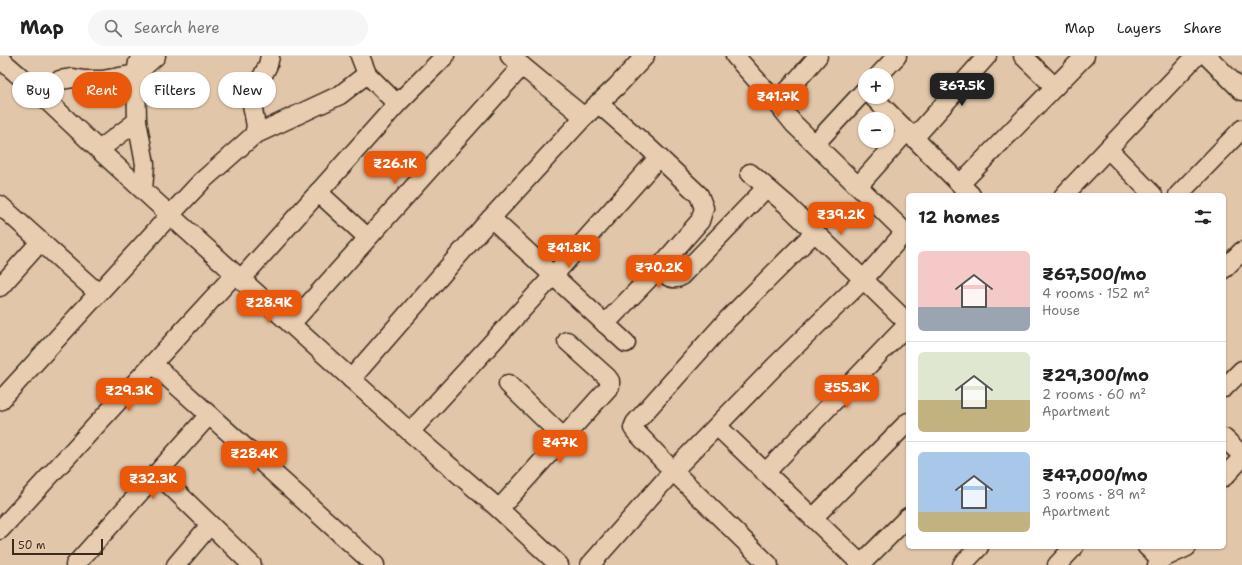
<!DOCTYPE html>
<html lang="en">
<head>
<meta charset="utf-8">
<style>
	:root { --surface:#fff; --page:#f6f6f6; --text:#222; --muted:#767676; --line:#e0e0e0; --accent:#ea580c }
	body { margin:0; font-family:"Shantell Sans",sans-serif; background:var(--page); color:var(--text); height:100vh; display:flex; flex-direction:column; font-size:15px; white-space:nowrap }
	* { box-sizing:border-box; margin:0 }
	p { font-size:13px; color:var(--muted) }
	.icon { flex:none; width:22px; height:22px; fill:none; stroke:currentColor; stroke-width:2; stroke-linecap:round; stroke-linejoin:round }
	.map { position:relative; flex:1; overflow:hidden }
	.sheet { position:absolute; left:906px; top:137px; width:320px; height:356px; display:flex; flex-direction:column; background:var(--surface); border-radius:6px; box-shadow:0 1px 3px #0004 }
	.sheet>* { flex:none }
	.hud { position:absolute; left:12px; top:16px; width:380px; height:36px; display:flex; gap:8px }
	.tools { position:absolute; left:858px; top:12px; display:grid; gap:8px }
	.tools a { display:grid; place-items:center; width:36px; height:36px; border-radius:50%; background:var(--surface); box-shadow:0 1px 3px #0004; font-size:20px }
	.scale { position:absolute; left:12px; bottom:10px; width:91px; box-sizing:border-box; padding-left:4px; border:2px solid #3b2a1e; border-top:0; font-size:11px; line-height:14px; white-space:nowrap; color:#3b2a1e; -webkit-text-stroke:3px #e8cdb0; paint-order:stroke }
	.price { position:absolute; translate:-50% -34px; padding:0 9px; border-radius:8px; background:var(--accent); color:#fff; font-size:13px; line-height:26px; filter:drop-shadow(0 1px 2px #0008) }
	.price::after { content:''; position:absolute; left:50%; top:24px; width:12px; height:9px; margin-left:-6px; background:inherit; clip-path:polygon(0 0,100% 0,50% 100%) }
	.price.on { background:#222; color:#fff }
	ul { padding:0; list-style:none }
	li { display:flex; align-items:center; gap:12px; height:100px; padding:0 12px }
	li+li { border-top:1px solid var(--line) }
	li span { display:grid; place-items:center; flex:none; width:112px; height:80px; border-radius:6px; color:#555 }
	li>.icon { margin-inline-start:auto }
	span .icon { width:48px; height:48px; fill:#fffc; stroke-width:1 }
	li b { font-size:17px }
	h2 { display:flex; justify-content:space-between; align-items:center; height:48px; padding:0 12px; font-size:17px }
	.chip { padding:0 14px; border-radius:18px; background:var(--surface); box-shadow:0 1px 3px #0004; font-size:14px; line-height:36px }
	.chip.on { background:var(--accent); color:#fff }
	header { display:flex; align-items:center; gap:24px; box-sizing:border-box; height:56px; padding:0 20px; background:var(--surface); border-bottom:1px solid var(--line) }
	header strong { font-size:19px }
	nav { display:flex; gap:22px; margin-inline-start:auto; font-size:14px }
	.search { width:280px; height:36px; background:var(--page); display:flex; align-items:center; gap:10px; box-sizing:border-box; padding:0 14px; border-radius:22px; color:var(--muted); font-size:15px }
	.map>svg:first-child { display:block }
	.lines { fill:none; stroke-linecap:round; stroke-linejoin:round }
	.minor-casing { stroke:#3b2a1e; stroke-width:21 }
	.minor { stroke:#e8cdb0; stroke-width:18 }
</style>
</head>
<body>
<header>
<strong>Map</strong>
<div class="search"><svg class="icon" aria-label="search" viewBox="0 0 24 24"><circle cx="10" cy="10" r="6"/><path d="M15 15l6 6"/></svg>Search here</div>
<nav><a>Map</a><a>Layers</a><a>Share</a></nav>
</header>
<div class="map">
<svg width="1242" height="509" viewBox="0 0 1242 509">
	<rect width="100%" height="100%" fill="#e1c6aa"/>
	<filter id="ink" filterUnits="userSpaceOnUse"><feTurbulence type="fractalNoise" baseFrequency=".025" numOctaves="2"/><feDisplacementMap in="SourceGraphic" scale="8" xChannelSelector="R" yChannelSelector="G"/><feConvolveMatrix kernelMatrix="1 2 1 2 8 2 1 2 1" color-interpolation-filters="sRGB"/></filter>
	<g filter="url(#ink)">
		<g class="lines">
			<defs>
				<g id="minor">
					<polyline points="360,0 367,18 397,48"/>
					<polyline points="510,0 584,61"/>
					<polyline points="735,0 777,47 818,0"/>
					<polyline points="1023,0 1055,31"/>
					<polyline points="1207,0 1242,35"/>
					<polyline points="0,3 39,37 99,94 170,159 410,376 499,453 559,509"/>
					<polyline points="879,19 897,0"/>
					<polyline points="39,37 60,24 73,22 84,24 102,24 136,18 138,6"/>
					<polyline points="873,41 971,139"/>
					<polyline points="598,47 648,91 699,139 704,152 700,165 658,213 605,268"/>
					<polyline points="777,47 794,68 908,179"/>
					<polyline points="254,79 340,39 367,18"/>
					<polyline points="914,82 987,0"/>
					<polyline points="815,88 865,34"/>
					<polyline points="1108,93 1153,139"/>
					<polyline points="99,94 137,65"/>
					<polyline points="750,117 787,149 908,267"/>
					<polyline points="960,128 1085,0"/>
					<polyline points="858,130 907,75"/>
					<polyline points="143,134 145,108 137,65 136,18 156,0"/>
					<polyline points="318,136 368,182"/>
					<polyline points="1064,139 1196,0"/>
					<polyline points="1178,139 1242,73"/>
					<polyline points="0,149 98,237"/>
					<polyline points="491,162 626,287"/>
					<path d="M658,213c8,6 13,12 22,8l86,-89"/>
					<polyline points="1224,213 1242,195"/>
					<polyline points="241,223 397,48 445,0"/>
					<polyline points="0,231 41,185"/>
					<polyline points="291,268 522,10"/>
					<polyline points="153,308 375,509"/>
					<polyline points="351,323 491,162 584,61 617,30 645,0"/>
					<polyline points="508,328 563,381"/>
					<polyline points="1224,332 1242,314"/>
					<polyline points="0,345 170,159 202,125 254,79 256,70 251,43 268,9 270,0"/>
					<polyline points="717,370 862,509"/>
					<polyline points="410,376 553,220 659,101"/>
					<polyline points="1224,382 1242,399"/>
					<polyline points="157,417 252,509"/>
					<polyline points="765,417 908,268"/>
					<polyline points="1224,421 1242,402"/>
					<polyline points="499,453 610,330 610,325 607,321 567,285"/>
					<polyline points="813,462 908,366"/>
					<polyline points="0,474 235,218"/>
					<polyline points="1147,491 1161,503 1157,509"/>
					<polyline points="1161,503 1187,491"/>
					<polyline points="75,509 209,359"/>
					<polyline points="176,509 210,469"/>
					<polyline points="590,509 673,415 775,310 864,223 905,176"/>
					<polyline points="769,509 673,415 636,376 633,372 635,367 728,263 815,176"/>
					<polyline points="860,509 908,461"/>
					<polyline points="962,509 979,491"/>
					<polyline points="1057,509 1074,491"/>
				</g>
			</defs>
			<use href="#minor" class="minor-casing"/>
			<use href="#minor" class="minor"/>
		</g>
	</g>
</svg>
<div class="tools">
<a>+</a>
<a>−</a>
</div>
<div class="scale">50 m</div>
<b class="price on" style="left:962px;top:51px">₹67.5K</b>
<b class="price" style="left:778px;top:62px">₹41.7K</b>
<b class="price" style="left:395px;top:129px">₹26.1K</b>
<b class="price" style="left:841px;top:180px">₹39.2K</b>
<b class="price" style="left:569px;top:213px">₹41.8K</b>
<b class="price" style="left:659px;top:233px">₹70.2K</b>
<b class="price" style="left:269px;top:268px">₹28.9K</b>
<b class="price" style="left:847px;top:353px">₹55.3K</b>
<b class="price" style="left:129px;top:356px">₹29.3K</b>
<b class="price" style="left:560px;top:408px">₹47K</b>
<b class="price" style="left:254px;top:419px">₹28.4K</b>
<b class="price" style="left:153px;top:444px">₹32.3K</b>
<div class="hud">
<a class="chip">Buy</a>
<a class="chip on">Rent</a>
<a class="chip">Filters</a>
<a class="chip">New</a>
</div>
<section class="sheet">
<h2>12 homes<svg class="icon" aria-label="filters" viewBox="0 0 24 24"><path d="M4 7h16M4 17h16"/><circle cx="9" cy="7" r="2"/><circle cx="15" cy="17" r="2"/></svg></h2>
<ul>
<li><span style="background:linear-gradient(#f6c9c9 70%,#9aa5b1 0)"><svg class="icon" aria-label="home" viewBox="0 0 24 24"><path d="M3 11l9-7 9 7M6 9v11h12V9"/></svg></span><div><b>₹67,500/mo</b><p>4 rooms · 152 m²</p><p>House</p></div></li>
<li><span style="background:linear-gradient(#dfe7d0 60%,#c2b280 0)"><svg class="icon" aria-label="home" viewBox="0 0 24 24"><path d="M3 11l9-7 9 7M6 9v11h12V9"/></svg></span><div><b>₹29,300/mo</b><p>2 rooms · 60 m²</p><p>Apartment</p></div></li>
<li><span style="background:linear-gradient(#a9c7e8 75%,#c2b280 0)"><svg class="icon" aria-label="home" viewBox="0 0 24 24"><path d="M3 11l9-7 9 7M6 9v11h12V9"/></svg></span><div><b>₹47,000/mo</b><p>3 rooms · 89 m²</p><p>Apartment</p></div></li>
</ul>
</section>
</div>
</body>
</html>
